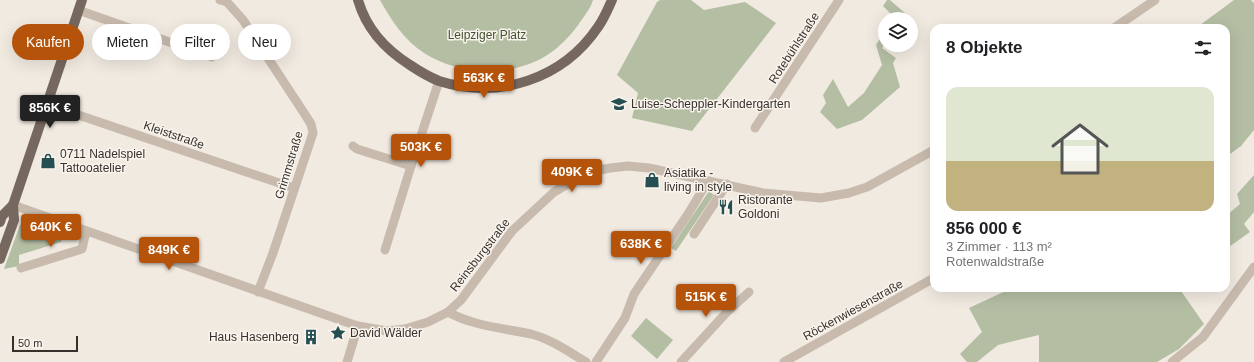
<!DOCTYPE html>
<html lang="de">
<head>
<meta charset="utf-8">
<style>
	:root { --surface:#fff; --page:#f2f2f2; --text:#202124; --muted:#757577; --accent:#b45309 }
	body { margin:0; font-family:Helvetica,sans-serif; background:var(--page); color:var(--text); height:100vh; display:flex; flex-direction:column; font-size:15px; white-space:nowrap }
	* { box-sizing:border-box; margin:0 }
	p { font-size:13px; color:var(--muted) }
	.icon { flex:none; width:22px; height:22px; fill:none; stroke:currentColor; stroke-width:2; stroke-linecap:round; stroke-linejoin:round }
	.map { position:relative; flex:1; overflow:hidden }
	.details { position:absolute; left:930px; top:24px; width:300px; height:268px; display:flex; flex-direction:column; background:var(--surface); border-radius:12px; box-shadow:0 4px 16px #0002 }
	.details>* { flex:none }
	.guide { position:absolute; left:12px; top:24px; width:380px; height:36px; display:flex; gap:8px }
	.fabs { position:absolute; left:878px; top:12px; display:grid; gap:8px }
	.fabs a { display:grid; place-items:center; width:40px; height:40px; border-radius:50%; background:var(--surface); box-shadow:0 4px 16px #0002; font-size:20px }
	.scale { position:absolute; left:12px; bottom:10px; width:66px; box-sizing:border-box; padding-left:4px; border:2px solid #37302c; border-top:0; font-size:11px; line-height:14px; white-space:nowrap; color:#37302c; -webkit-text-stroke:3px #f9f4ed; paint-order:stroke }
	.price { position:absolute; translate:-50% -34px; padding:0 9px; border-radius:4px; background:var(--accent); color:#fff; font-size:13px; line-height:26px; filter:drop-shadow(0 1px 2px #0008) }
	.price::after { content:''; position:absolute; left:50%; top:24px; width:12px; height:9px; margin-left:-6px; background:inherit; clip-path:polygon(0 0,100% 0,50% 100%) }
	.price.active { background:#222; color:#fff }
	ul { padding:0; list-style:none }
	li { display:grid; align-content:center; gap:8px; height:212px; padding:0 16px }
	li span { display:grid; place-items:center; height:124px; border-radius:12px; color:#555 }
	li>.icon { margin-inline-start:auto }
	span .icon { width:72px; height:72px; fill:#fffc; stroke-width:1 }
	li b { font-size:17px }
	h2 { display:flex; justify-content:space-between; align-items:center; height:48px; padding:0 16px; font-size:17px }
	.chip { padding:0 14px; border-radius:18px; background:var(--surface); box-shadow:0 4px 16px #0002; font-size:14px; line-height:36px }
	.chip.active { background:var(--accent); color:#fff }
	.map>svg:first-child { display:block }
	.green { fill:#b4bea3 }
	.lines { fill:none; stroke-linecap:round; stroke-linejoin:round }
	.minor { stroke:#c8bbae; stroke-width:9 }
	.major { stroke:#77685f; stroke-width:10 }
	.labels { text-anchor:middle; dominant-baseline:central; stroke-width:3; stroke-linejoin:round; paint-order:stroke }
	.park-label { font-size:12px; fill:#455332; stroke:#f9f4ed }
	.street-label { font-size:12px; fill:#37302c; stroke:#f9f4ed }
	.poi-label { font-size:12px; fill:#37302c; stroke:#f9f4ed; text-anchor:start }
</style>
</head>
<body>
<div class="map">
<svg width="1254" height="362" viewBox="0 0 1254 362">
	<rect width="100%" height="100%" fill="#f1eae1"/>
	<g class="green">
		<path d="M380,0h213c-2,7 -6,12 -10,18 -8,12 -16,21 -26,30 -36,30 -94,30 -133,5 -19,-12 -33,-33 -44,-53z"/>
		<polygon points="660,0 691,0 704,10 745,2 776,23 692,131 632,118 638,93 617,75 657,2"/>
		<polygon points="887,0 890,0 914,21 911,24 911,19 893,19 894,17 883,6"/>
		<polygon points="1234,0 1251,0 1254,3 1254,130 1241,146 1226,157 1226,28 1196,28"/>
		<polygon points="885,31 885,44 882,48 896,58 893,63 900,87 862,120 837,129 820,112 826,103 823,95 833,79 848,107 864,93 882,65 876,45"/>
		<polygon points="1254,175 1254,212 1244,224 1250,232 1226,249 1226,216 1240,204 1237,194"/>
		<polygon points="709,191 714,195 676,251 671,248"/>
		<polygon points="23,222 64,235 61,242 19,255 19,266 4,269 20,225"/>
		<polygon points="1012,288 1179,288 1204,324 1179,349 1157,362 1039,362 1039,335 998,345 977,362 967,362 960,354 982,332 969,308"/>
		<polygon points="646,318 673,340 657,359 631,336"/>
	</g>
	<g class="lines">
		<g class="minor">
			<polyline points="220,0 227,2 243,20 304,113 311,124 313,133 273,253 258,292"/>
			<polyline points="78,10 212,57"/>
			<polyline points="1114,28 1155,0"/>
			<polyline points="46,104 294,188"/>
			<polyline points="755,128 839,0"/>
			<polyline points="353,146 357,149 411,166"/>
			<polyline points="13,205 346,322 358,326 387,331 405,329 428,322 448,312 461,300 512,231 554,192 578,178 595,171 610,168 628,166 649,168 763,193 821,198 849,193 867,187 934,150"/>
			<polyline points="694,234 727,184"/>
			<polyline points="385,250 411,166 439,81"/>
			<polyline points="21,268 82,249 86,231"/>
			<path d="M448,312c25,14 55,16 83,22 20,5 38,18 55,28"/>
			<polyline points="347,362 358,326"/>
			<polyline points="596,362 625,318 634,294 688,214 708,181"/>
			<polyline points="681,362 727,312 749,292"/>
			<polyline points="784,362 934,278"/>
			<polyline points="1172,362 1203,337 1254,267"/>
		</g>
		<g class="major">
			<path d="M358,0c8,28 28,50 52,65 9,6 19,12 29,16 60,19 124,-2 159,-54 6,-8 10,-18 14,-27"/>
			<polyline points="0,222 2,216 13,205"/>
			<polyline points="0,259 14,220 13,205 82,0"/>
		</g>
	</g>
	<defs>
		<symbol id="school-bare" viewBox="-9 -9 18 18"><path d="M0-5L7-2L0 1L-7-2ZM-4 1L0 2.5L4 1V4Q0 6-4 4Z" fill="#264f54" stroke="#f9f4ed" stroke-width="2.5" paint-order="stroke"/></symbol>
		<symbol id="shop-bare" viewBox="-9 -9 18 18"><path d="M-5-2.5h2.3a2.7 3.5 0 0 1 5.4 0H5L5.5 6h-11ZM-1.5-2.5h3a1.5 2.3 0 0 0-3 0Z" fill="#264f54" stroke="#f9f4ed" stroke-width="2.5" paint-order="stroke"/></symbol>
		<symbol id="restaurant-bare" viewBox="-9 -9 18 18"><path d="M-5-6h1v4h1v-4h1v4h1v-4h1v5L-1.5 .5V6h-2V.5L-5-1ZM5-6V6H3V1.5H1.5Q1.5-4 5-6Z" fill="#264f54" stroke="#f9f4ed" stroke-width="2.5" paint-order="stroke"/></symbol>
		<symbol id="sight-bare" viewBox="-9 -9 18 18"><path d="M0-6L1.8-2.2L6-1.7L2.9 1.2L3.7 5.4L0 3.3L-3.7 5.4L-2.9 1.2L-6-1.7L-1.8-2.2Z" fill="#264f54" stroke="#f9f4ed" stroke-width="2.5" paint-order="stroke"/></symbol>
		<symbol id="building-bare" viewBox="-9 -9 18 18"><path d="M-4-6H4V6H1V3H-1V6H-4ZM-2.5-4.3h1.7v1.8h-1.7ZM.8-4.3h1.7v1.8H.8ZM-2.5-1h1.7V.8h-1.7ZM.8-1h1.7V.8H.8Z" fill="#264f54" stroke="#f9f4ed" stroke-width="2.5" paint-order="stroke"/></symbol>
	</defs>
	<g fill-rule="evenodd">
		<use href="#school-bare" x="608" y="93" width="22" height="22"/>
		<use href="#shop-bare" x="37" y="150" width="22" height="22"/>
		<use href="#shop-bare" x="641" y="169" width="22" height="22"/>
		<use href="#restaurant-bare" x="715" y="196" width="22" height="22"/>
		<use href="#sight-bare" x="327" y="322" width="22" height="22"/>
		<use href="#building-bare" x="300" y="326" width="22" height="22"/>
	</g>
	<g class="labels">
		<g class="park-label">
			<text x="487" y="35">Leipziger Platz</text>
		</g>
		<g class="street-label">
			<text transform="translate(794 48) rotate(-57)">Rotebühlstraße</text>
			<text transform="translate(174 135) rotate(19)">Kleiststraße</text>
			<text transform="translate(289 165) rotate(-73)">Grimmstraße</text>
			<text transform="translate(480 255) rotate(-52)">Reinsburgstraße</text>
			<text transform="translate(853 310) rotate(-29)">Röckenwiesenstraße</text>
		</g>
		<g class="poi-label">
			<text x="631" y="104">Luise-Scheppler-Kindergarten</text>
			<text x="60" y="154">0711 Nadelspiel<tspan x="60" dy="14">Tattooatelier</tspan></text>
			<text x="664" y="173">Asiatika -<tspan x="664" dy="14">living in style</tspan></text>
			<text x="738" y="200">Ristorante<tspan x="738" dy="14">Goldoni</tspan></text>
			<text x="350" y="333">David Wälder</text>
			<text x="299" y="337" text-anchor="end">Haus Hasenberg</text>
		</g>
	</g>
</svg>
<div class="fabs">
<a><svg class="icon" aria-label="layers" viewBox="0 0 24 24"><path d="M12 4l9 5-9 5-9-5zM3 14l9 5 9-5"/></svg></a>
</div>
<div class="scale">50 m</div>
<b class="price" style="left:484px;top:99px">563K €</b>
<b class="price active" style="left:50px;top:129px">856K €</b>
<b class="price" style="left:421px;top:168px">503K €</b>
<b class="price" style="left:572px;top:193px">409K €</b>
<b class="price" style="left:51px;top:248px">640K €</b>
<b class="price" style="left:641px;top:265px">638K €</b>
<b class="price" style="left:169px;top:271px">849K €</b>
<b class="price" style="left:706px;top:318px">515K €</b>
<div class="guide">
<a class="chip active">Kaufen</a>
<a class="chip">Mieten</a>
<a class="chip">Filter</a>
<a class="chip">Neu</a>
</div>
<section class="details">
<h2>8 Objekte<svg class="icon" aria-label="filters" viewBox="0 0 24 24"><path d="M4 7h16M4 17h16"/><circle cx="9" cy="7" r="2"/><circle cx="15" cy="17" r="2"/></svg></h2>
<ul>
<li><span style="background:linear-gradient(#dfe7d0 60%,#c2b280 0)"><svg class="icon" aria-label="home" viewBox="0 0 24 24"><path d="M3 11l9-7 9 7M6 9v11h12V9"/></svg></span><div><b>856 000 €</b><p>3 Zimmer · 113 m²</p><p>Rotenwaldstraße</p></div></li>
</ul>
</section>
</div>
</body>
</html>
